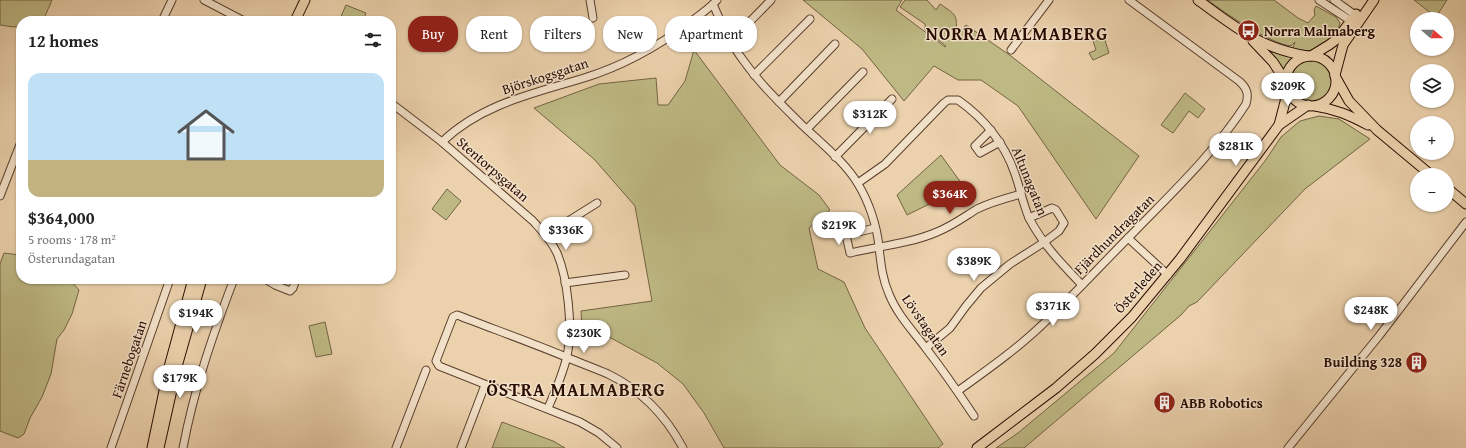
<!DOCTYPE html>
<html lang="en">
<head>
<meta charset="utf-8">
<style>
	:root { --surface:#fff; --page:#f2f2f2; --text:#222; --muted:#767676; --line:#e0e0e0; --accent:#8f2418 }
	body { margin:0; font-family:"Gentium Book Plus",serif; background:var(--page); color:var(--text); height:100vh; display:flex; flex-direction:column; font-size:15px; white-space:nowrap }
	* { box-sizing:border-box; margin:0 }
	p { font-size:13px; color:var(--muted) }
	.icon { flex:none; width:22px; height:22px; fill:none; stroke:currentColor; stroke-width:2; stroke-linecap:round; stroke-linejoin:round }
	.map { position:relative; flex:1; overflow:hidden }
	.panel { position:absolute; left:16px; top:16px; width:380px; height:268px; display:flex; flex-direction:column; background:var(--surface); border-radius:16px; box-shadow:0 1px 3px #0004 }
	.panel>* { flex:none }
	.guide { position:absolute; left:408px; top:16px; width:380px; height:36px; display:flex; gap:8px }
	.needle { width:26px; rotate:110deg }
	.fabs { position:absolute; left:1410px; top:12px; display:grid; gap:8px }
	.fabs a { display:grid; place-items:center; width:44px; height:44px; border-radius:50%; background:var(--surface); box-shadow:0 1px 3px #0004; font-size:20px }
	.price { position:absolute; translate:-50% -34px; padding:0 9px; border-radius:14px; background:#fff; color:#222; font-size:13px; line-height:26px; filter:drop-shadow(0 1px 2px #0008) }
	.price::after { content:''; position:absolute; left:50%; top:24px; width:12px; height:9px; margin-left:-6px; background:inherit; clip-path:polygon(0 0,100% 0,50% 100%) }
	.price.selected { background:var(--accent); color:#fff }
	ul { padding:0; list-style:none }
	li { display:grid; align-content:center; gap:8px; height:212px; padding:0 12px }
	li+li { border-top:1px solid var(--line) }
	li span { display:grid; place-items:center; height:124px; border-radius:12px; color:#555 }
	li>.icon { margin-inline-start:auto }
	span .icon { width:72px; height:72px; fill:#fffc; stroke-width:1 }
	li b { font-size:17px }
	h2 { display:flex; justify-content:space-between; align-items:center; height:48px; padding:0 12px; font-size:17px }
	.tag { padding:0 14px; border-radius:16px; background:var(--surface); box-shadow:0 1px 3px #0004; font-size:14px; line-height:36px }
	.tag.selected { background:var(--accent); color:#fff }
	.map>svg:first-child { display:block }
	.green { fill:#beb984; stroke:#746343 }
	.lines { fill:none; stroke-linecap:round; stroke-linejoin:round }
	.minor-casing { stroke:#5a3e2c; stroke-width:9 }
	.major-casing { stroke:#2a0d02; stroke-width:11 }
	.minor { stroke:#f2e1c9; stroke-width:7 }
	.major { stroke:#ebd1ac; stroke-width:9 }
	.labels { text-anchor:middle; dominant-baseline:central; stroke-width:3; stroke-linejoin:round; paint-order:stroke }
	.poi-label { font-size:14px; font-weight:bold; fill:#2a0d02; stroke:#f2e1c9; text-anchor:start }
	.street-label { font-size:14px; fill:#2a0d02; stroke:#f2e1c9 }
	.district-label { font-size:18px; font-weight:bold; letter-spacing:1px; fill:#2a0d02; stroke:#f2e1c9 }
</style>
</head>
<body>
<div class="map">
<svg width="1466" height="448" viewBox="0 0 1466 448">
	<rect width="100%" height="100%" fill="#ebd1ac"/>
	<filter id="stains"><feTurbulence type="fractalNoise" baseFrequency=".005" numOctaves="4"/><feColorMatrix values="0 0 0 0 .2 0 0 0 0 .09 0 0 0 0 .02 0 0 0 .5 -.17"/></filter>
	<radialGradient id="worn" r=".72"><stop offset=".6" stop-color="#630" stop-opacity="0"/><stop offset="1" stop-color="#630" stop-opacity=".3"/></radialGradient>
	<g class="green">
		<polygon points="0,0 52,0 43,21 21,21 21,26 13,27 0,25"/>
		<path d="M803,0h99l-6,10 49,37 1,-1 -21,-16v-6l-25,-17 5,-7h22l9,10 4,-6c18,12 17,11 16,32l10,-11 45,31 128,100 -43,63 -78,-113 -37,-26h-23l-24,-14 -30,35 -42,-52z"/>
		<path d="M1208,0h66l24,18 10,5 7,-8 -1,-5 2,-4 20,11 4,6c-3,15 -17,27 -32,28 -5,1 -11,0 -16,-1l3,-8 -4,4c-22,-3 -65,-32 -83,-46z"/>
		<polygon points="1414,0 1447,0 1436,17"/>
		<polygon points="346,5 366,13 363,21 339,21"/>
		<polygon points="1104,37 1109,53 1093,60 1089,53 1096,50 1093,41"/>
		<polygon points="694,50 780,165 819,195 830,210 809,228 818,269 844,282 865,328 943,444 938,448 724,448 704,413 683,384 657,363 611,338 582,328 581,311 652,301 635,206 594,159 534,108 599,84 656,78 658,105 668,105 685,81"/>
		<polygon points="1269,51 1294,58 1284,71"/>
		<circle cx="1311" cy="81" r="21"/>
		<polygon points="1185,93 1205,109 1198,118 1189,111 1173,133 1161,125"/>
		<polygon points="1319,116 1339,119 1370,139 1305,189 1197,302 1189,306 1181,315 1024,448 996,448 1018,433 1114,353 1265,161 1281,137 1300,121"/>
		<polygon points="941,155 964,187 907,215 897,195"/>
		<polygon points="447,189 461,201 446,220 432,209"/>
		<polygon points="4,253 20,255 21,279 64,279 71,281 79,290 72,314 64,330 57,339 51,374 42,397 30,418 24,434 18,438 0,431 0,264"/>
		<polygon points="325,322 332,354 316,357 309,326"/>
		<polygon points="502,422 553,441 565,448 492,448"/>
	</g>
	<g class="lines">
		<defs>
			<g id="minor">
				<polyline points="204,0 244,21"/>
				<polyline points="590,0 593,18"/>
				<polyline points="1319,0 1351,21 1357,22 1355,15 1334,0"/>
				<path d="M713,4c8,19 17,39 30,56 17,24 38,44 59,65 18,17 44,38 56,59 11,18 19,42 21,63 2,17 3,31 10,47 8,20 23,36 36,53 17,22 33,45 49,69"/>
				<polyline points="162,21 172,0"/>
				<polyline points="731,41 771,0"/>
				<polyline points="1011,50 1049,0"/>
				<polyline points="754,75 810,19"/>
				<polyline points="779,102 835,44"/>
				<path d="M391,103l51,39 91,79c9,10 18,19 24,32 11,26 16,75 10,103 -4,18 -12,36 -19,52"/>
				<polyline points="807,129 863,72"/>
				<polyline points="991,130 975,146 980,153 1000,142"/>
				<path d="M442,142c39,-38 93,-49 142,-64 39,-12 73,-31 105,-55 9,-7 20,-14 28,-23"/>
				<polyline points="835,157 892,99"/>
				<path d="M858,183l27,-19 59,-61 4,-3h10c26,18 47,44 57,74 5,14 8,30 14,44 15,28 32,45 53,67"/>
				<polyline points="0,196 21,142"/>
				<path d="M875,228l-29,7 4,18c29,-7 59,-9 87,-21 15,-6 27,-15 40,-23 14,-7 29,-11 44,-15"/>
				<polyline points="546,235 597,203"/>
				<polyline points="1128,238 1168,275"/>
				<polyline points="265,279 275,285 290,291 293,288 296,279"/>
				<polyline points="565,283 625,275"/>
				<polyline points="926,348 950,328 966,306 981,288 1010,264 1043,243 1059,231 1064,223 1056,210 1052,208 1029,218"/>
				<path d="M958,391c29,-21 59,-42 85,-67 32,-30 61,-62 92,-93 39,-40 80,-79 111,-127 3,-10 1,-16 -7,-23l-110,-81"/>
				<polyline points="111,448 170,279"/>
				<path d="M183,448c11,-59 30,-114 51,-169"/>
				<polyline points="396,448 426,370"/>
				<polyline points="461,448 485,385"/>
				<path d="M617,448l-18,-15 -19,-11 -141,-56 -3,-5 17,-44 4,-2c36,14 73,27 109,42 14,6 28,11 42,17 33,16 58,42 75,74"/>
				<polyline points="1288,448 1379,336 1466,222"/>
			</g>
			<g id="major">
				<path d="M1198,0c37,27 63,49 110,56"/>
				<polyline points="295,21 305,0"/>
				<polyline points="1253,41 1273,62 1286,82"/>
				<polyline points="1311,56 1329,45 1337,39 1356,14"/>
				<circle cx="1311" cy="81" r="25"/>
				<polyline points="1335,75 1343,45 1374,0"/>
				<polyline points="1335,76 1349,101 1377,130 1431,175"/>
				<path d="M1315,106c20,3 34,9 53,19"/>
				<polyline points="1279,125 1308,105"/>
				<polyline points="1447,188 1466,204"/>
				<polyline points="152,448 169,367 193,279"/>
				<polyline points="159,448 178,363 202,279"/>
				<polyline points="977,448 1056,388 1095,354 1132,317 1180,259 1279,125 1285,102 1287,87"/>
			</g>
		</defs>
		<use href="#minor" class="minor-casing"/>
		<use href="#major" class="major-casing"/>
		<use href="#minor" class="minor"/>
		<use href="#major" class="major"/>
	</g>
	<defs>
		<symbol id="bus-disc" viewBox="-11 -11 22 22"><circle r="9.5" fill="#8f2418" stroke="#f2e1c9"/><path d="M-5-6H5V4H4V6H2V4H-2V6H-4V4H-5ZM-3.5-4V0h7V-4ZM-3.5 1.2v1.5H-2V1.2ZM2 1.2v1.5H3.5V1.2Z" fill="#fff"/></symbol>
		<symbol id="building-disc" viewBox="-11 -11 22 22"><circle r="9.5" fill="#8f2418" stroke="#f2e1c9"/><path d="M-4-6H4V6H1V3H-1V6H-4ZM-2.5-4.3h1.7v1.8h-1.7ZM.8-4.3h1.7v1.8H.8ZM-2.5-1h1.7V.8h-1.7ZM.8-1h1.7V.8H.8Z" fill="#fff"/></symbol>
	</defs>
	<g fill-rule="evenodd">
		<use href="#bus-disc" x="1236" y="18" width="25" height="25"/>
		<use href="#building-disc" x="1404" y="350" width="25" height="25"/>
		<use href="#building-disc" x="1152" y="390" width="25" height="25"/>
	</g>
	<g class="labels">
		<g class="poi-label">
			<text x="1264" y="31">Norra Malmaberg</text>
			<text x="1402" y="362" text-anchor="end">Building 328</text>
			<text x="1180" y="403">ABB Robotics</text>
		</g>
		<g class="street-label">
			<text transform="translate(545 76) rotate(-18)">Björskogsgatan</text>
			<text transform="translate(493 169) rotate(41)">Stentorpsgatan</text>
			<text transform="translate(1030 181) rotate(68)">Altunagatan</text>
			<text transform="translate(1114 234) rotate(-45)">Fjärdhundragatan</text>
			<text transform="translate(1138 287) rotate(-49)">Österleden</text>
			<text transform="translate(926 325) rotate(55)">Lövstagatan</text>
			<text transform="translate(129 359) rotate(-71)">Färnebogatan</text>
		</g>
		<g class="district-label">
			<text x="1017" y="33">NORRA MALMABERG</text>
			<text x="576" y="389">ÖSTRA MALMABERG</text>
		</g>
	</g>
	<rect width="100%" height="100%" filter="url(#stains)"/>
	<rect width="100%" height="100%" fill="url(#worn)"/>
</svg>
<div class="fabs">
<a><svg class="needle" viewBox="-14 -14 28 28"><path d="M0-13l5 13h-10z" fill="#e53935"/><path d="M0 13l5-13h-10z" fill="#767676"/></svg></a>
<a><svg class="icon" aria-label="layers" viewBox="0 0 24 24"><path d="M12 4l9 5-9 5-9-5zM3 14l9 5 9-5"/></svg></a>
<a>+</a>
<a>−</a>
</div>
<b class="price" style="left:1288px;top:107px">$209K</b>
<b class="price" style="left:870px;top:135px">$312K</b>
<b class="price" style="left:1236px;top:167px">$281K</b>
<b class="price selected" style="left:950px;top:215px">$364K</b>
<b class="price" style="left:839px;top:246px">$219K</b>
<b class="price" style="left:566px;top:251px">$336K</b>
<b class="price" style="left:974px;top:282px">$389K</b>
<b class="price" style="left:1053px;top:327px">$371K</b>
<b class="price" style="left:1371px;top:331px">$248K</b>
<b class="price" style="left:196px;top:334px">$194K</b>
<b class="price" style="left:584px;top:354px">$230K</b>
<b class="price" style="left:180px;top:399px">$179K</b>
<div class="guide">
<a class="tag selected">Buy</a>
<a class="tag">Rent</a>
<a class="tag">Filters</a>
<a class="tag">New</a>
<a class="tag">Apartment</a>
</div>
<section class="panel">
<h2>12 homes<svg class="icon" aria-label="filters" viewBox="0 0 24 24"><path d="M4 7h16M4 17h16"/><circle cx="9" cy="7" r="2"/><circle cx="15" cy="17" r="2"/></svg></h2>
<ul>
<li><span style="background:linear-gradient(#bfe0f5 70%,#c2b280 0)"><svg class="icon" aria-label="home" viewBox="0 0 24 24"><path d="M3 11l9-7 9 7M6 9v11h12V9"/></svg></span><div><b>$364,000</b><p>5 rooms · 178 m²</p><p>Österundagatan</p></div></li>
</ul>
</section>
</div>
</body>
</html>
